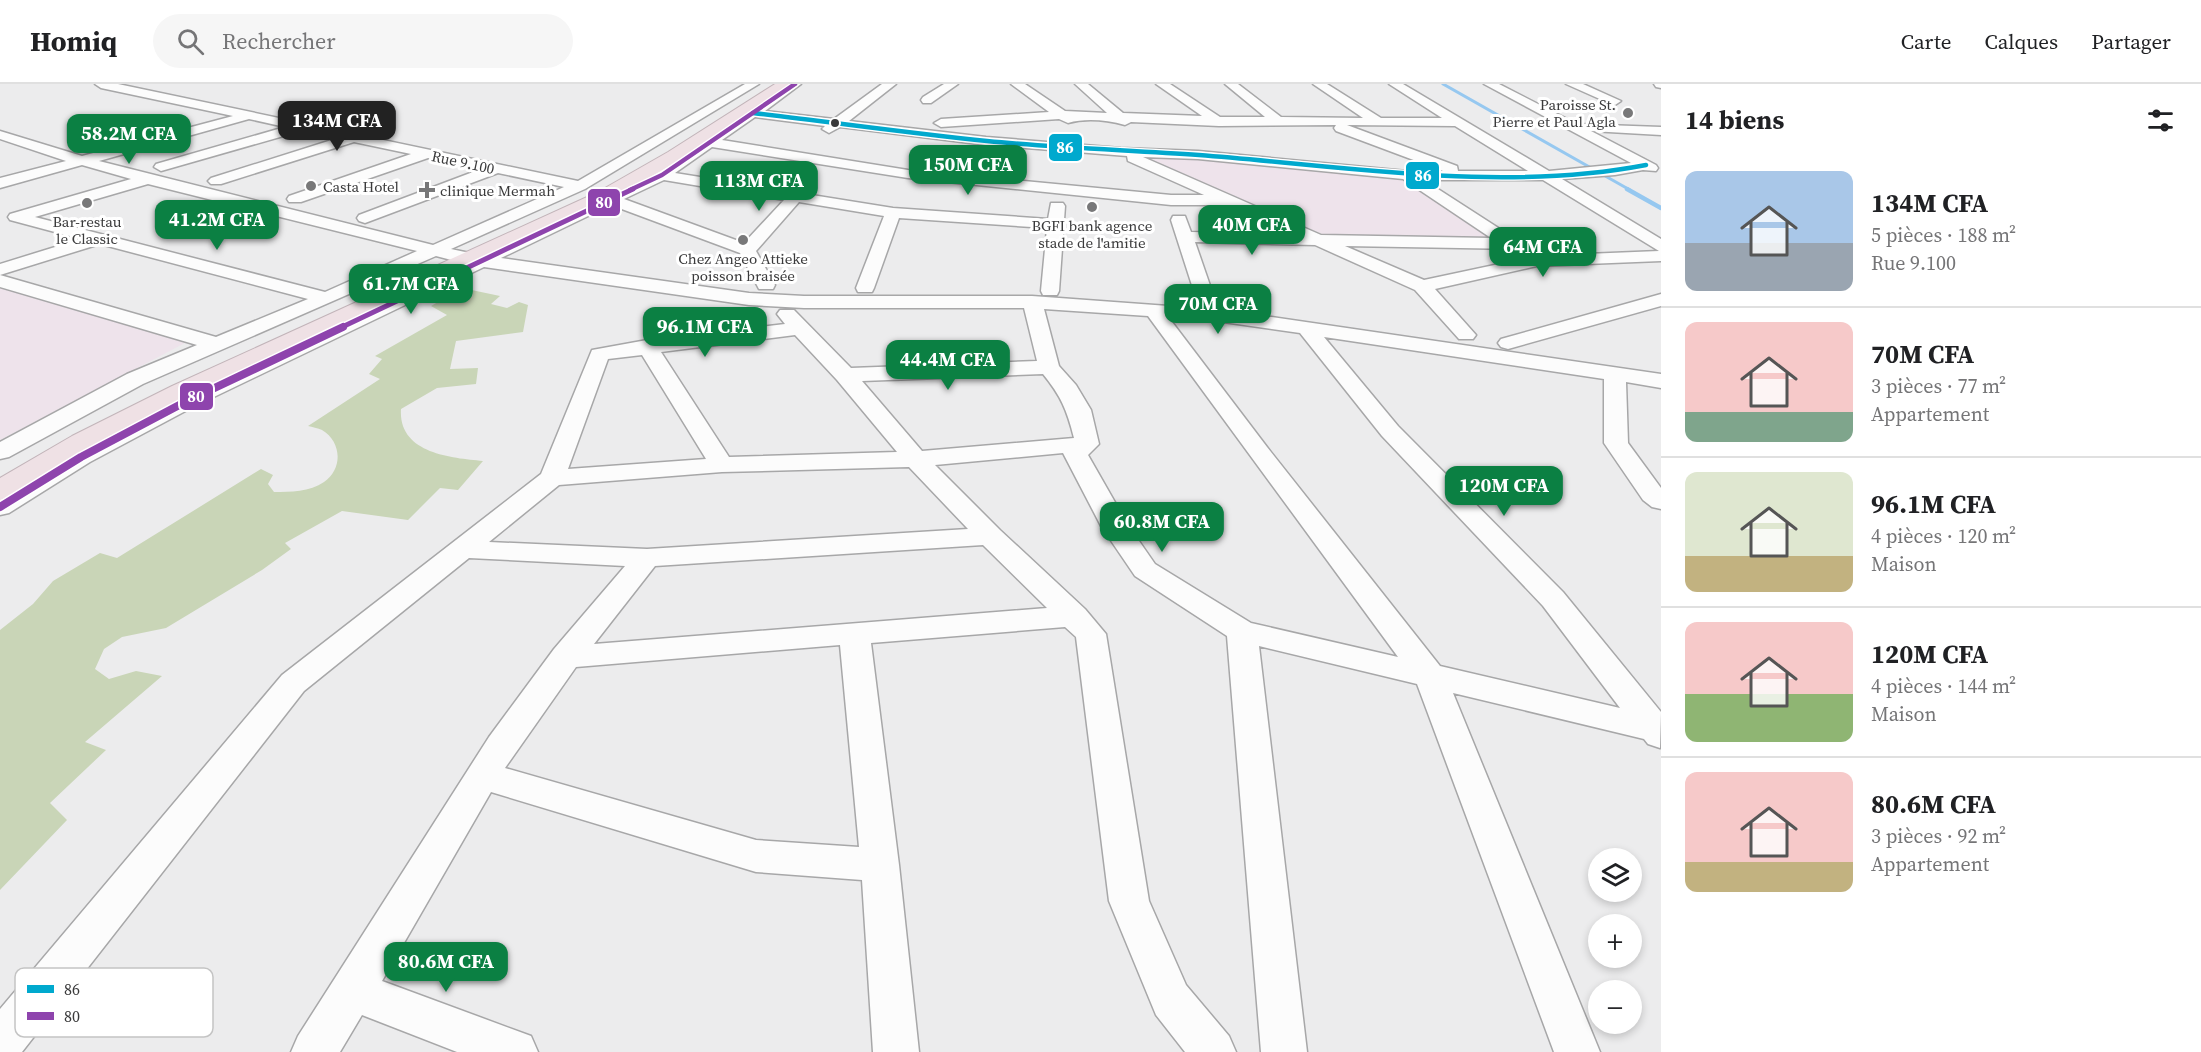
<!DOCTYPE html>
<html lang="fr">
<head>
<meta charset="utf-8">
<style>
	:root { --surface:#fff; --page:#f6f6f6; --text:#202124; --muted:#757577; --line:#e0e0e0; --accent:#0b8043 }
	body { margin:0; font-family:"Source Serif 4",serif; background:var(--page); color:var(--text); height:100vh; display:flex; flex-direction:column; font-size:22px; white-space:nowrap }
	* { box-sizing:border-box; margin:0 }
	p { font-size:20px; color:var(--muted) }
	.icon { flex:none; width:33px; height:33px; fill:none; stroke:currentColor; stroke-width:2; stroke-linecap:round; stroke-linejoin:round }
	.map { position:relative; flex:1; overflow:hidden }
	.details { display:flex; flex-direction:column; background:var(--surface); width:540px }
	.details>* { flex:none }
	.controls { position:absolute; left:1588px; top:764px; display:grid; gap:12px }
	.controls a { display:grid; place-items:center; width:54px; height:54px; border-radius:50%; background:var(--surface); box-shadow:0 3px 9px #0003; font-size:30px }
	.price { position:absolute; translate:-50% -51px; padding:0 14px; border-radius:12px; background:var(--accent); color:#fff; font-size:20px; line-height:39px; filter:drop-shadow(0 2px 3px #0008) }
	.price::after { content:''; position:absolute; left:50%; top:36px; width:18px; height:14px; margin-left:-9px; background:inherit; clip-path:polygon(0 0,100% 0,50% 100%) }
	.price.selected { background:#222; color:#fff }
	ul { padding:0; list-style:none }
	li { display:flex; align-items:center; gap:18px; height:150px; padding:0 24px }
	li+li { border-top:2px solid var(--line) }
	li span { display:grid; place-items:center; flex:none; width:168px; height:120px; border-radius:12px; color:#555 }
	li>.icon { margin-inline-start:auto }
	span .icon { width:72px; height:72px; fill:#fffc; stroke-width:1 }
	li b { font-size:26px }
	h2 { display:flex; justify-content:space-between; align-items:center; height:72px; padding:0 24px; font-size:26px }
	header { display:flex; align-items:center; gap:36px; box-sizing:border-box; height:84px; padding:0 30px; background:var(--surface); border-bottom:2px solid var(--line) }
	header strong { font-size:28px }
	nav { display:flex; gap:33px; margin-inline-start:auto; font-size:21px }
	.search { width:420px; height:54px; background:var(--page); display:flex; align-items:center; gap:15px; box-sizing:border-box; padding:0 21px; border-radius:33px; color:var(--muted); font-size:22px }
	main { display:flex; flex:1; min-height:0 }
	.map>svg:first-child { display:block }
	.education { fill:#eee3eb }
	.green { fill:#c9d5b7 }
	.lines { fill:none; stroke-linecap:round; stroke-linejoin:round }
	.stream-far1 { stroke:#96c8f0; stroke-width:3 }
	.stream { stroke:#96c8f0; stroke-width:4.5 }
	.minor-casing { stroke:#a7a7a8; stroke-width:3 }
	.highway-casing { stroke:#c2b4b9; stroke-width:2 }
	.minor { fill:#fcfcfc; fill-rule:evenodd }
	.highway { fill:#efe1e5; fill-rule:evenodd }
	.bus-1-casing { stroke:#fff; stroke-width:7 }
	.bus-2-far2-casing { stroke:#fff; stroke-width:7 }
	.bus-2-far1-casing { stroke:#fff; stroke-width:8 }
	.bus-2-casing { stroke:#fff; stroke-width:11 }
	.bus-1 { stroke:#00a9ce; stroke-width:4.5 }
	.bus-2-far2 { stroke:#8e44ad; stroke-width:4.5 }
	.bus-2-far1 { stroke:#8e44ad; stroke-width:5 }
	.bus-2 { stroke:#8e44ad; stroke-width:8 }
	.poi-dot { fill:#787879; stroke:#fff; stroke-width:2 }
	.bus-dot { fill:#3a3a3b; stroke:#fff; stroke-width:2 }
	.labels { text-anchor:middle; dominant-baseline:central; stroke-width:6; stroke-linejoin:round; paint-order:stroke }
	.far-poi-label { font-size:15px; fill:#3a3a3b; stroke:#fff }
	.far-street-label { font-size:15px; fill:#3a3a3b; stroke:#fff }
	.key { fill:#fff; stroke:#c4c4c4; stroke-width:1.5 }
	.key-label { font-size:16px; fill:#3a3a3b }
	.line-badge { stroke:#fff; stroke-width:2 }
	.badge-label { font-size:16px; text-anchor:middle; font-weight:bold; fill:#fff }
</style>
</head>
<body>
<header>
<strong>Homiq</strong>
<div class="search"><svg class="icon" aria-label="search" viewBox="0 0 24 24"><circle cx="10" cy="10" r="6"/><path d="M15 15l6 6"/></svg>Rechercher</div>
<nav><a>Carte</a><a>Calques</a><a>Partager</a></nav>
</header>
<main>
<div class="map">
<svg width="1661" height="968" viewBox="0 0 1661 968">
	<rect width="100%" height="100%" fill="#ececed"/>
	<g class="education">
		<polygon points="1139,71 1198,73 1404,93 1500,158 1327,152"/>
		<polygon points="0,202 185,259 0,356"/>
	</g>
	<path class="green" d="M462,204l38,8 -9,8 16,4 12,-6 9,3 -5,27 -67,9 -6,28 28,-1 -2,16 -39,4 -36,21c-3,44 49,49 82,52l-25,29 -18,-2 -32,32 -66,-9 -57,32 6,6 -29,21 -96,58 -44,9 -18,12 -9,20 14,10 27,-8 26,5 -77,66 21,8 -56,53 17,17 -67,70v-260l33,-26 20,-23 47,-28 17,5 144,-89 12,6 -5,9 6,8c16,0 36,0 50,-10 19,-13 18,-40 -2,-52 -4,-2 -10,-3 -14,-4l72,-47 -11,-5 13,-15 -7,-3 72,-41 -16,-9z"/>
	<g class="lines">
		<polyline class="stream-far1" points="1443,0 1630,106"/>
		<polyline class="stream" points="1627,105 1661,124"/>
		<defs>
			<g id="minor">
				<path d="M95,0h23l460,97 167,-97h14l-174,105 -134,60 28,6 178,-83 130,-88h14l-36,27 69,8 48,-35h14l-47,37 137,16 135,11 77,3 209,20h36l-107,-40 -2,-3 2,-3 -117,1 -88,-4 -6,3c-19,-5 -39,-7 -57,-2l-9,-4 -118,8 -7,-4 7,-4 108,-7 -38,-28h14l40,27 42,2 -32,-29h13l35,29 79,3 -46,-32h14l50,33h45l-40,-33h13l43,33 82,1 -50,-34h14l54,34h61l-53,-34h14l146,87 82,-8 -147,-79h15l78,40 84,3v8l-70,-4 65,34 2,3 -2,3 -13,-1 -28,5 -53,4 99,60v22l-124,5 -102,23 41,46 -3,4h-14l-44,-49 -100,-45 -120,-3 20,58 -3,4h-14l-27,-84 2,-4h12l6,16 100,2 -66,-29h-54l-263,-27 -196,-31 -37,26 218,35 155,11 3,-16h12l2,3 -6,85 -2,4h-14l-2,-4 6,-63 -148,-10 -25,70 -2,4h-14l-2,-4 28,-72 -85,-14 -43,49 19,34 -2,4h-14l-19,-36 -129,-48 -110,53 248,35 55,3h228l191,14 438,64v14l-35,-6 2,61 33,45v21l-9,-2 -9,-7 -39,-57v-64l-280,-42 74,89 165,166 98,120 -1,36 -12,-4 -4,-5 -191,-46 147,359h-46l-137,-368 -158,-38 48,406h-46l-34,-416 -92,-60 -34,-50 -38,-73 -128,12 65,65 85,79 21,25 43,267 37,84 43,51 7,16h-51l-29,-37 -47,-114 -33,-264 -11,-10 -194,16 28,222 20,187h-46l-11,-172 -106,-8 -265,-80 -109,189 149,55 7,16h-81l-95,-37 -22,37h-49l7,-16 191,-299 65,-88 71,-83 -156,-8 -165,133 -282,361h-22v-43l282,-334 259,-201 51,-124 55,-10 138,-16 -8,-10 3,-4h14l57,58 186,-7 -13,-53h-220l-55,-3 -265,-38 -291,140 -103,55 -81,51 -9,2v-19c148,-90 306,-160 463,-233l-27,-7 -293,128 -134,73 -9,2v-17l127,-68 70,-29 -197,-58v-23l81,-25 -71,-19 -2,-3 2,-3 121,-35 -49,-14 -82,23v-10l66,-17 -66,-22v-8l82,25 151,-40 -132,-28zM755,33l70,9 -3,3 7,4 11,-6 146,18 141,11 1,5 76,34h-33l-263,-25 -186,-30zM249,35l36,8 -129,37 -2,3 7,4 140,-40 37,7 -127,40 -3,3 3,3h10l133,-42 57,12 -122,42 -2,3 2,3h12l127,-44 53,11 -122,46 -2,3 2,3 6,2 133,-50 66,14 -131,58 -334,-84zM1347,41l108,1 73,45h-70l-1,-5zM1143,73l55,2 205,20 88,59 -170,-3zM664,96l120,20 -40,43 -120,-44zM1424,96h119l116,71 -122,5 -113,24 -79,-34 173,3 3,-4 -4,-5zM148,100l269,67 -92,41 -290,-75zM100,160l208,55 -92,38 -216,-62zM1044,225l104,7 250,341 -147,-34 -96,-59 -27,-39 -40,-70 11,-11 -8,-34 -15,-25 -17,-19zM1169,234l54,4 77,11 82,103 161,170 77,102 -180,-42 -173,-219zM795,251l42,45 60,72 -168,5 -68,-105zM642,271l64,104 -138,10 40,-110zM1043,290c18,22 24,36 31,64l-152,13 -60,-70zM909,383l59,62 -321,20 -158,-7 70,-57 163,-13zM983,461l64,63 -453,36 61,-78zM840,561l19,202 -103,-7 -251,-72 71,-101z"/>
				<polygon points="944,0 958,0 931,19 923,19 921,16 923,13"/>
				<polygon points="1566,0 1583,0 1621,17 1615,21 1611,20"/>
				<polygon points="1654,0 1661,0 1661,4 1656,3"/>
				<polygon points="1661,210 1661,222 1508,265 1501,263 1498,259 1501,255"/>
			</g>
			<polygon id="highway" points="775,0 791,0 680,76 610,116 190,314 92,364 11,413 0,416 0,394 72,352 172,302 598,108 668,68"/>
		</defs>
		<use href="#minor" class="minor-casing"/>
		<use href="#highway" class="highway-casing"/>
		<use href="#minor" class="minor"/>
		<use href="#highway" class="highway"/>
		<defs>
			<path id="bus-1" d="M753,29c78,9 156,20 234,28 71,7 141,9 212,14 146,11 301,38 447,10"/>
			<polyline id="bus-2-far2" points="630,106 662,91 795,0"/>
			<polyline id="bus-2-far1" points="340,244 633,105"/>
			<polyline id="bus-2" points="0,423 81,373 185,318 343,243"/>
		</defs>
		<use href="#bus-1" class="bus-1-casing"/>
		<use href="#bus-2-far2" class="bus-2-far2-casing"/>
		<use href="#bus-2-far1" class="bus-2-far1-casing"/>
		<use href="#bus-2" class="bus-2-casing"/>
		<use href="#bus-1" class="bus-1"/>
		<use href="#bus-2-far2" class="bus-2-far2"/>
		<use href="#bus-2-far1" class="bus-2-far1"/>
		<use href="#bus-2" class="bus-2"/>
	</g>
	<g class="poi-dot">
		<circle cx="1628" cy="29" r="6"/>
		<circle cx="311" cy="102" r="6"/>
		<path d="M424 97h6v6h6v6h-6v6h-6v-6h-6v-6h6z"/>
		<circle cx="87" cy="119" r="6"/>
		<circle cx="1092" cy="123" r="6"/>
		<circle cx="743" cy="156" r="6"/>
	</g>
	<circle class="bus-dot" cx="835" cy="39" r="5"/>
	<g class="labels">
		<g class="far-poi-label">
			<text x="1616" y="20" text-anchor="end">Paroisse St.<tspan x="1616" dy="17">Pierre et Paul Agla</tspan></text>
			<text x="323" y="102" text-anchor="start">Casta Hotel</text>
			<text x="440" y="106" text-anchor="start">clinique Mermah</text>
			<text x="87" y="137">Bar-restau<tspan x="87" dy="17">le Classic</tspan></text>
			<text x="1092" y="141">BGFI bank agence<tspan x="1092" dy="17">stade de l'amitie</tspan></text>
			<text x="743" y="174">Chez Angeo Attieke<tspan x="743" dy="17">poisson braisée</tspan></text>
		</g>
		<g class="far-street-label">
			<text transform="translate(463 78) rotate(12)">Rue 9.100</text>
		</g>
	</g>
	<rect x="15" y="884" width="198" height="69" rx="9" class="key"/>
	<rect x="27" y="901" width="27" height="8" fill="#00a9ce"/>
	<rect x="27" y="928" width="27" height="8" fill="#8e44ad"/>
	<g class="key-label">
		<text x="64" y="911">86</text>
		<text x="64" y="938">80</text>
	</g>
	<g class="line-badge">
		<rect x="1048" y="49" width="35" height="29" rx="6" fill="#00a9ce"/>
		<rect x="1405" y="77" width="35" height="29" rx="6" fill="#00a9ce"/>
		<rect x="587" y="104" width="34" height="29" rx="6" fill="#8e44ad"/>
		<rect x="179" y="298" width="35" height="29" rx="6" fill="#8e44ad"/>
	</g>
	<g class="badge-label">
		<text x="1065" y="69">86</text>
		<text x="1423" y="97">86</text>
		<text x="604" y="124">80</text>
		<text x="196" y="318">80</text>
	</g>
</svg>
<div class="controls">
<a><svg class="icon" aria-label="layers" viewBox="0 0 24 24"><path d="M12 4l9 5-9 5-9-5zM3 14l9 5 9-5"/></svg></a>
<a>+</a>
<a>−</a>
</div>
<b class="price selected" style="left:337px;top:68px">134M CFA</b>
<b class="price" style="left:129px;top:81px">58.2M CFA</b>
<b class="price" style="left:968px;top:112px">150M CFA</b>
<b class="price" style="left:759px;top:128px">113M CFA</b>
<b class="price" style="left:217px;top:167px">41.2M CFA</b>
<b class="price" style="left:1252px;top:172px">40M CFA</b>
<b class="price" style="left:1543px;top:194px">64M CFA</b>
<b class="price" style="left:411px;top:231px">61.7M CFA</b>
<b class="price" style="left:1218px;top:251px">70M CFA</b>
<b class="price" style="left:705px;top:274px">96.1M CFA</b>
<b class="price" style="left:948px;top:307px">44.4M CFA</b>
<b class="price" style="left:1504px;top:433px">120M CFA</b>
<b class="price" style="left:1162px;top:469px">60.8M CFA</b>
<b class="price" style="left:446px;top:909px">80.6M CFA</b>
</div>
<section class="details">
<h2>14 biens<svg class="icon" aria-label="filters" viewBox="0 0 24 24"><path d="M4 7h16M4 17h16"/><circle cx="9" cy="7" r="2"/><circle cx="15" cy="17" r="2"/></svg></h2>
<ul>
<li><span style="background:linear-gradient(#a9c7e8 60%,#9aa5b1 0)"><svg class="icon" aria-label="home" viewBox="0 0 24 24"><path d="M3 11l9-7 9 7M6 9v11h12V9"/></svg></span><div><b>134M CFA</b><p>5 pièces · 188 m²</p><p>Rue 9.100</p></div></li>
<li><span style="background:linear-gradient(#f6c9c9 75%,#7fa58c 0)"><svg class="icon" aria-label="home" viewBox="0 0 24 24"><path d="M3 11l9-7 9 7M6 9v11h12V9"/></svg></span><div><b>70M CFA</b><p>3 pièces · 77 m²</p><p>Appartement</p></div></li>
<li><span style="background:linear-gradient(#dfe7d0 70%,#c2b280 0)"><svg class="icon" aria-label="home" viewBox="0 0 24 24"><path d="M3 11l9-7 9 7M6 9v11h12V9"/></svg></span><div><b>96.1M CFA</b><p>4 pièces · 120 m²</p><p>Maison</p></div></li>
<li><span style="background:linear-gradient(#f6c9c9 60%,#8fb573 0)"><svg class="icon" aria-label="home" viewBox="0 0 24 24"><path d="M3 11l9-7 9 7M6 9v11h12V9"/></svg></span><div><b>120M CFA</b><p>4 pièces · 144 m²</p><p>Maison</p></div></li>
<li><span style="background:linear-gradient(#f6c9c9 75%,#c2b280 0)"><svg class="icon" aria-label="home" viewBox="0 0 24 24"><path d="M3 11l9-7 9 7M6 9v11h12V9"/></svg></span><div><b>80.6M CFA</b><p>3 pièces · 92 m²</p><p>Appartement</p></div></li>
</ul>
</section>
</main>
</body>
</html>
